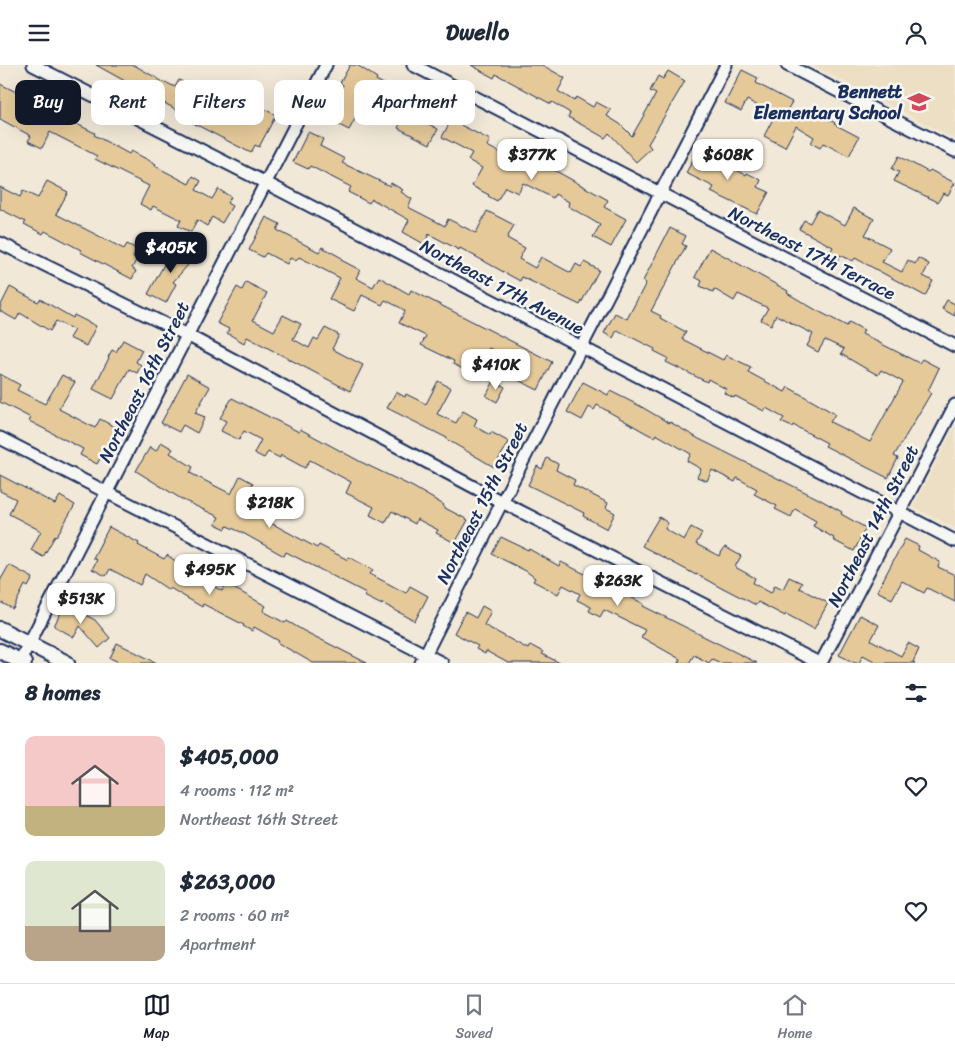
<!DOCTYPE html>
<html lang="en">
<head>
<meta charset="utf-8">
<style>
	:root { --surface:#fff; --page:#f2f2f3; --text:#1f2937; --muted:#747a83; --line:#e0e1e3; --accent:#111827 }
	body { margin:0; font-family:Sriracha,sans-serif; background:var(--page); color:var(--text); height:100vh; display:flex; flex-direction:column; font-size:19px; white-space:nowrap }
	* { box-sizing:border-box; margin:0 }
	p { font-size:16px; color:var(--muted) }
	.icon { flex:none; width:28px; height:28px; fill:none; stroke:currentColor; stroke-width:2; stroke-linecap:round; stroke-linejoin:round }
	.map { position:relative; height:598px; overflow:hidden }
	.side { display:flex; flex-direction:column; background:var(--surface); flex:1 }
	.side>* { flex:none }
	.banner { position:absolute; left:15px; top:15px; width:500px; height:45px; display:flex; gap:10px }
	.price { position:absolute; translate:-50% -42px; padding:0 11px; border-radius:10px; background:#fff; color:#222; font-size:16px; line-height:32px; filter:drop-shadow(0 1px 2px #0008) }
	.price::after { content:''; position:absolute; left:50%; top:30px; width:15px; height:11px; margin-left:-8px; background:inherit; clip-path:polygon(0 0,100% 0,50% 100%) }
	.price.active { background:var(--accent); color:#fff }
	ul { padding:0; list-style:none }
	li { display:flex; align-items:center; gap:15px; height:125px; padding:0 25px }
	li span { display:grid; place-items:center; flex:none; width:140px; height:100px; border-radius:10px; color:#555 }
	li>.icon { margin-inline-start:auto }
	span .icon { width:60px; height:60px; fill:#fffc; stroke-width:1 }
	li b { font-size:21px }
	h2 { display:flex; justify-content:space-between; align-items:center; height:60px; padding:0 25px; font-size:21px }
	.pill { padding:0 18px; border-radius:10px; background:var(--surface); box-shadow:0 5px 20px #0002; font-size:18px; line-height:45px }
	.pill.active { background:var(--accent); color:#fff }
	header { display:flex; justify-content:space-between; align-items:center; height:65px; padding:0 25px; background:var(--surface); font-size:22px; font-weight:800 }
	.tab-bar { display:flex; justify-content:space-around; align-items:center; height:70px; border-top:1px solid var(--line); background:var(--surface); font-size:14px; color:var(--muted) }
	.tab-bar a { display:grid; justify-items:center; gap:2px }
	.tab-bar .active { color:var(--accent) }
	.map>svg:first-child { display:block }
	.built { fill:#eddfc4 }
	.building { fill:#e5c999; stroke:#1b2f5e }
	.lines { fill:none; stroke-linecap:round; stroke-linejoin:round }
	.minor-casing { stroke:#1b2f5e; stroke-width:15 }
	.tertiary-casing { stroke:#1b2f5e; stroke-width:18 }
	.minor { stroke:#f6f6f2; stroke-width:11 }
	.tertiary { stroke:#f6f6f2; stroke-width:14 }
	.labels { text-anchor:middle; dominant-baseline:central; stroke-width:5; stroke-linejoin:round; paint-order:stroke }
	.poi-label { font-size:18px; font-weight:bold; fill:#1b2f5e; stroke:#f6f6f2; text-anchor:end }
	.street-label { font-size:18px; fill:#1b2f5e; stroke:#f6f6f2 }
</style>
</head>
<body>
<header><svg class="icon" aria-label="menu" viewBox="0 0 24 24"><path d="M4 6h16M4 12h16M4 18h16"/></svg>Dwello<svg class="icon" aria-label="person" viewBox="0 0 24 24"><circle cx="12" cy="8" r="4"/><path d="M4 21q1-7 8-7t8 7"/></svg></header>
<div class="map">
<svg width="955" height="598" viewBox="0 0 955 598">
	<rect width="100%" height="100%" fill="#f1e8d7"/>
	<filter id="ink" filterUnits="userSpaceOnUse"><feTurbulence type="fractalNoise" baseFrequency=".02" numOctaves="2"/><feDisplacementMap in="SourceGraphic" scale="10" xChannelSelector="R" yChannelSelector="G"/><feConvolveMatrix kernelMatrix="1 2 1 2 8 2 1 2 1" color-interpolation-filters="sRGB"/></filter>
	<g filter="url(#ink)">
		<g class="built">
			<polygon points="812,0 955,0 955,74"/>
			<polygon points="955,361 955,463 913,442"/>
		</g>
		<g class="building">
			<polygon points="96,0 134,0 165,18 165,17 175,22 179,15 208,30 212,22 227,30 221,40 252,56 260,42 276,50 259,82 255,80 251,88 193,58 195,55"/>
			<polygon points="350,0 357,0 377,13 376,15 430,43 423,56 438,64 430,79 398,63 400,59 382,49 385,42 367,32 349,65 325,53 343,20 340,18"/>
			<polygon points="471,0 542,0 565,13 558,26 574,36 576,32 593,42 596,37 611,45 607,51 620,59 632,71 656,29 650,26 658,11 663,14 668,6 685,16 648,79 651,83 636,97 609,68 605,73 568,52 570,48 552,37 551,39 496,9 494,13"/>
			<polygon points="742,5 758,13 756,18 792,37 787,45 805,54 811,44 835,58 834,59 859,72 849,91 823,78 820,83 811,78 814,72 796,61 785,82 764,71 775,50 747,35 741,46 725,38"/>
			<polygon points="0,19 37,37 36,39 95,68 94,70 129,89 131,86 156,99 155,101 189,119 193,111 201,116 196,125 212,134 218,124 231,132 227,138 232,141 222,158 212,152 207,161 197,155 191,167 178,161 181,155 153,141 151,145 140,139 149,121 95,94 97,91 50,67 42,83 28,76 31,71 0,54"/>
			<polygon points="451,55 490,75 487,81 509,92 513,85 537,98 538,96 608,135 604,142 626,154 611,182 593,172 600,160 568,141 569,137 555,129 553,133 523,118 518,128 505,122 497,136 488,131 489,130 472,121 482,103 468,95 472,88 442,72"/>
			<polygon points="308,67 323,74 320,81 345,94 342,98 390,121 391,118 403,125 401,127 412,134 408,142 445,161 448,154 476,168 487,146 514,160 507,173 525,183 519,194 535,203 541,192 571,208 576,199 581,202 584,197 599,205 580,240 522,212 520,216 460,183 459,185 429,169 424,179 403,167 409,155 372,134 369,138 348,127 351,122 310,101 308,104 293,97"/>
			<polygon points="713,80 721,84 716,94 746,110 747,108 761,115 758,122 769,127 757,149 711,127 714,122 686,108 699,83 708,88"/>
			<polygon points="899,91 928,107 930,105 955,118 948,130 943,128 938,137 894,116 899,107 892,104"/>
			<polygon points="47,116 68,127 56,149 124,184 127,179 137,184 133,192 137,194 132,203 136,206 132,214 80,187 81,185 45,166 43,169 24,159 26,157 0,144 0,122 20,132 23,126 38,133"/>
			<polygon points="854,143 874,154 865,170 890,183 882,197 902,207 908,195 915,199 918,193 929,199 923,211 933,216 925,231 855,193 853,196 840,190 838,195 829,190 833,182 799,164 804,155 810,158 817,145 845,160"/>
			<polygon points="266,152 280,159 277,165 319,187 322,182 342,193 341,195 360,205 356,213 373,222 379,212 409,229 411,225 552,297 538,325 518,315 523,305 520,303 521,300 489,283 475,310 453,299 454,296 421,280 426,271 399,258 405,246 401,243 385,235 382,240 362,230 354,246 329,234 340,213 299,192 296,196 290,193 287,199 266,188 263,192 249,185"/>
			<polygon points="670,163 686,171 682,179 686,181 651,246 661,251 660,253 686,267 682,274 723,295 726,290 751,302 748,307 785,327 788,322 835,349 830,357 870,377 903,317 881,305 878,310 863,302 841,289 844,284 825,275 818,287 807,281 813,269 776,250 771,260 761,255 768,243 738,229 734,236 714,224 713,227 700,221 702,216 695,212 710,183 788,226 787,228 816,245 847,261 849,257 864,265 862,269 919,298 922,294 939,303 928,326 931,328 894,391 898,393 888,413 825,381 827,378 793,360 792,362 781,357 784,353 766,343 764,346 735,331 734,333 724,328 726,324 708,314 707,317 666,297 668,293 654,286 655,284 617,265 613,273 604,268 615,248 627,254 646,218 643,216"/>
			<polygon points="180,179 195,192 173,217 176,219 166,238 148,229 167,194"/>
			<polygon points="246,217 267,228 253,255 274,266 283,250 301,259 293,274 309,283 314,273 318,275 325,263 339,270 332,284 363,300 350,326 247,272 244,278 227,268 229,264 217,258 237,222 242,225"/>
			<polygon points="10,222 38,237 40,234 73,253 74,250 96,261 86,281 69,273 74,265 56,256 50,266 20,248 16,255 0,246 0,242"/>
			<polygon points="947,235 955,239 955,251 942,244"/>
			<polygon points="123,275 142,285 136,297 141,300 137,308 129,304 113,334 93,324 109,293 108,292 112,285 116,287"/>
			<polygon points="0,309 20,320 17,325 45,339 62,310 75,317 59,344 95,363 100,354 117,363 97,399 80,390 83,384 29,356 31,353 0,337"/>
			<polygon points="187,309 210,322 195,348 205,352 197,368 183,360 179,367 161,358"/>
			<polygon points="438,316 451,323 437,349 456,358 463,346 477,354 474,361 490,370 491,367 509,377 494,402 446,374 447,373 387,343 396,327 405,332 406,329 426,339"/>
			<polygon points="494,316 505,322 497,337 486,331"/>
			<polygon points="583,317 608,330 610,326 640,341 669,358 670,357 699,374 819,434 842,447 841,449 866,463 854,486 833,475 834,473 813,461 816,456 795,444 791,452 775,444 777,441 754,429 757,424 737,413 735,417 712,405 707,416 697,412 701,404 687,396 691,389 656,369 654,372 646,368 597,340 594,345 589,342 582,355 567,347"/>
			<polygon points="232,333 299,367 300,364 361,397 413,422 444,440 443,442 468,455 455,478 436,468 438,465 417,454 415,459 392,446 385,458 370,450 374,442 346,428 351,417 310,395 305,403 281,390 280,393 268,387 264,393 254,388 261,375 244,366 239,375 221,366 226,356 220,353"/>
			<polygon points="161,377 173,384 170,388 193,402 190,408 231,429 240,411 253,418 245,435 262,443 264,438 278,445 271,458 317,483 319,480 348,495 349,492 373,505 370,509 406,528 410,521 428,531 415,556 382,538 382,540 364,531 366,528 286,487 284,491 241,467 227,461 226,464 215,459 219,452 183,435 136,406 150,382 156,386"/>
			<polygon points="547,393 558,399 556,405 575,415 573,420 608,438 606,443 615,448 607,464 583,451 584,448 528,420 537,401 542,404"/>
			<polygon points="0,410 55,439 60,431 75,440 56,472 55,471 43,492 31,485 41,466 9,449 16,434 0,426"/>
			<polygon points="659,452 668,458 665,464 684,475 691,462 702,468 696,479 719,491 725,482 741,491 735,502 755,513 753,518 771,528 775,520 783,524 789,512 802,518 799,523 828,538 814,564 786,549 785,551 758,537 756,540 723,523 723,524 696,509 696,510 642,481"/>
			<polygon points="109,462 139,478 138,480 164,494 167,490 197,511 222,526 226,519 248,531 266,541 263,546 285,558 287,556 304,566 367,598 313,598 278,578 279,576 254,562 252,566 243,561 244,560 203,539 202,542 170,523 169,525 145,509 140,520 110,504 106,511 92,504 97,495 93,493"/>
			<polygon points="501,472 528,485 529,484 559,501 561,497 615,524 644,539 643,541 757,598 721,598 712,594 709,598 694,590 689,598 678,598 680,594 641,572 645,565 604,545 600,552 589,546 591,542 577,535 580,529 563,520 558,529 533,516 535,513 526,506 492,489"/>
			<polygon points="905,474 919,481 918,485 940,497 938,502 955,510 955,537 927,523 924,528 902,516 892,534 877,526"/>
			<polygon points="9,500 33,513 28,522 25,520 13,544 0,537 0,516"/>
			<polygon points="65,539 95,555 110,573 99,583 80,561 74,572 54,561"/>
			<polygon points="482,541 491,546 484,560 528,584 530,580 543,587 542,589 560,598 508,598 486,586 485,589 476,584 478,581 454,568 465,547 476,553"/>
			<polygon points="860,550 879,560 871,575 901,591 908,578 919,584 913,597 915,598 878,598 863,590 859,598 855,598 839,590"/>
			<polygon points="117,578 157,598 121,598 110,593"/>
		</g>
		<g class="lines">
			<defs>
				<g id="minor">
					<polyline points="33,0 266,118 955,476"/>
					<polyline points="413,0 955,281"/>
					<polyline points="787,0 955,86"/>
					<polyline points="0,178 187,270 502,437 819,598"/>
					<polyline points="0,373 442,598"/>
					<polyline points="20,596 326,0"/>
					<polyline points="421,598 502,437 726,0"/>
					<polyline points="821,598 955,340"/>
				</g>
				<g id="tertiary">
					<polyline points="0,564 67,598"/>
					<polyline points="0,586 24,598"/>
				</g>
			</defs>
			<use href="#minor" class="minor-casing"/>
			<use href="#tertiary" class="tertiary-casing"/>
			<use href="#minor" class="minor"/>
			<use href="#tertiary" class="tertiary"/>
		</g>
	</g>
	<defs>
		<symbol id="school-bare" viewBox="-9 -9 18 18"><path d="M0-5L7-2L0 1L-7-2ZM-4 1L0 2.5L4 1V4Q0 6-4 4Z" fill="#d1495b" stroke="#f6f6f2" stroke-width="2.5" paint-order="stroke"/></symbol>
	</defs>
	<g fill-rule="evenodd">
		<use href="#school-bare" x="903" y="21" width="32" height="32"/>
	</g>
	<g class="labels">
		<g class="poi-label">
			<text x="902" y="27">Bennett<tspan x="902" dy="21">Elementary School</tspan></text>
		</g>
		<g class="street-label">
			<text transform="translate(812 188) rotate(27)">Northeast 17th Terrace</text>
			<text transform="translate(502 222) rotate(28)">Northeast 17th Avenue</text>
			<text transform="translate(144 317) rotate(-63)">Northeast 16th Street</text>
			<text transform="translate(482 438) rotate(-63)">Northeast 15th Street</text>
			<text transform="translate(873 461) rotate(-63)">Northeast 14th Street</text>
		</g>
	</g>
</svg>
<b class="price" style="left:532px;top:116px">$377K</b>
<b class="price" style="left:728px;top:116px">$608K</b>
<b class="price active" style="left:171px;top:209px">$405K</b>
<b class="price" style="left:496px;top:326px">$410K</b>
<b class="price" style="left:270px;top:464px">$218K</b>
<b class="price" style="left:210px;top:531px">$495K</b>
<b class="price" style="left:618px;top:542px">$263K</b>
<b class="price" style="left:81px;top:560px">$513K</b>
<div class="banner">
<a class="pill active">Buy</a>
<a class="pill">Rent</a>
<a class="pill">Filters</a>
<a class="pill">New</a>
<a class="pill">Apartment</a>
</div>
</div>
<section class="side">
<h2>8 homes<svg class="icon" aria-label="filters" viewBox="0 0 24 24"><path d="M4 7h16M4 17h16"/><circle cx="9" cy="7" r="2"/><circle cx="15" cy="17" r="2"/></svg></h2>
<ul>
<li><span style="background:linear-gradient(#f6c9c9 70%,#c2b280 0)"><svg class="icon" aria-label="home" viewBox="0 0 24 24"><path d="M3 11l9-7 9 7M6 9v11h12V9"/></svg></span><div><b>$405,000</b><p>4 rooms · 112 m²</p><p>Northeast 16th Street</p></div><svg class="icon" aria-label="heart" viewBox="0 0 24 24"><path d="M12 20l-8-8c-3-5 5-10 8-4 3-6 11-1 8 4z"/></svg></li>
<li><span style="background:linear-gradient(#dfe7d0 65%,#b9a48a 0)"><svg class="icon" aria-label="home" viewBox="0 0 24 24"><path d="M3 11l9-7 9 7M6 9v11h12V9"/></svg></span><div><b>$263,000</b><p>2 rooms · 60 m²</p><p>Apartment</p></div><svg class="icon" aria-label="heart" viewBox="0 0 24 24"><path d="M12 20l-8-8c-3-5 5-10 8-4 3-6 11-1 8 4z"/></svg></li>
</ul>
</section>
<nav class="tab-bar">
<a class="active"><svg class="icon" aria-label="map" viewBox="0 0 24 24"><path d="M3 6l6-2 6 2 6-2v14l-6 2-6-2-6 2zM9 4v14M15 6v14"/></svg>Map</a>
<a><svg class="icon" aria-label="saved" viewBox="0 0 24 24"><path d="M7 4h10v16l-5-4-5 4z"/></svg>Saved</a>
<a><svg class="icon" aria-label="home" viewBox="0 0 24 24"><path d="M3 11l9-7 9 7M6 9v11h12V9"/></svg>Home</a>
</nav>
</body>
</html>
